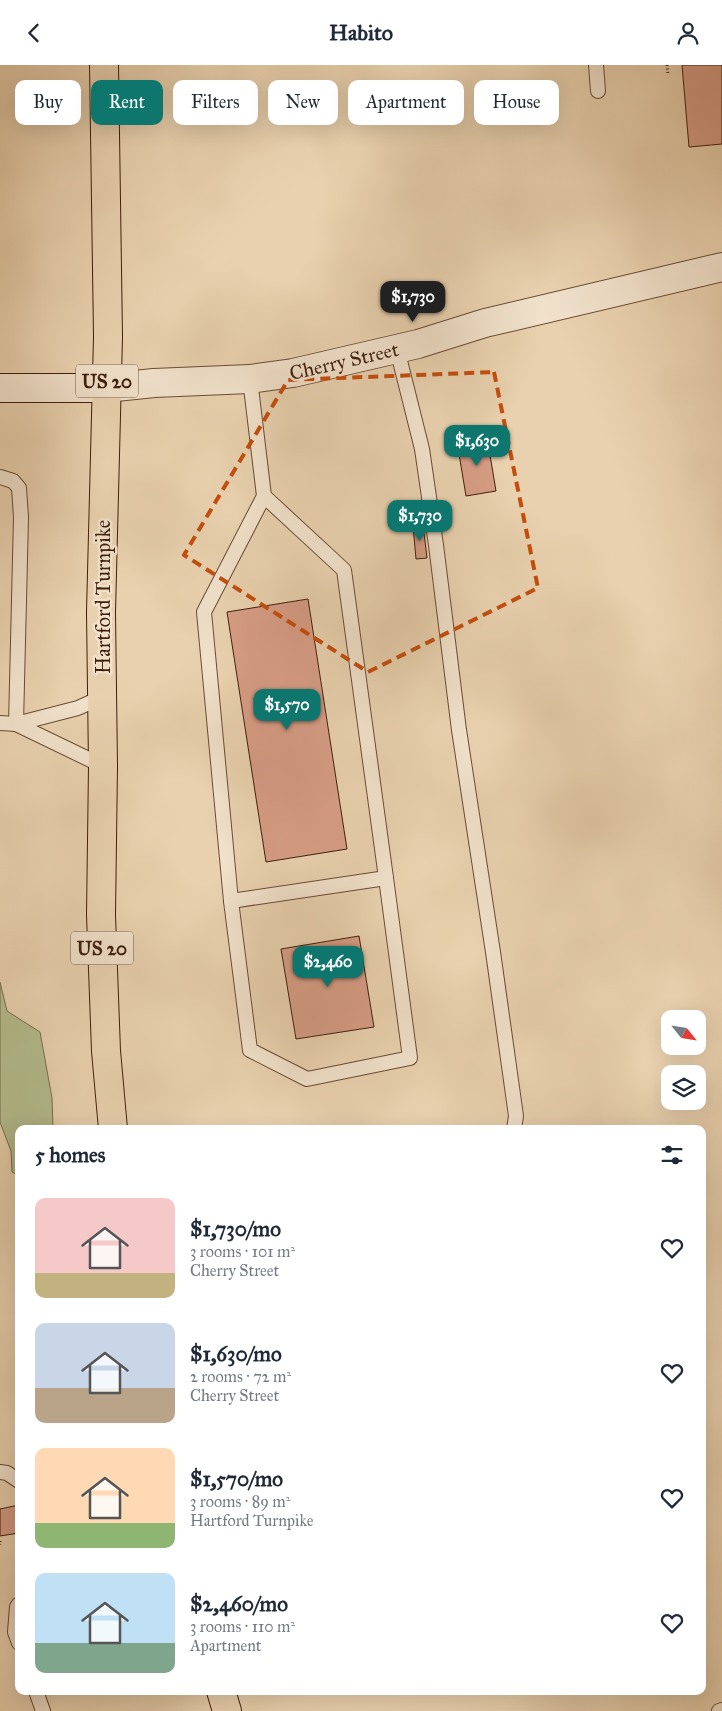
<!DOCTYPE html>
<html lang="en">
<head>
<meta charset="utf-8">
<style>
	:root { --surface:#fff; --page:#f2f2f3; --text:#1f2937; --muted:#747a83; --accent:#0f766e }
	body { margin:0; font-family:"IM FELL Great Primer",serif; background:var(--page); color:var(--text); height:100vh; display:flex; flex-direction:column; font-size:19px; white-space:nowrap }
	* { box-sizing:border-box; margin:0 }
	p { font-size:16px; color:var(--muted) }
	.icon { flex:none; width:28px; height:28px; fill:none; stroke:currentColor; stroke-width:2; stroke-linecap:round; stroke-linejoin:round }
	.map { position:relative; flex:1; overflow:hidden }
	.side { position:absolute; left:15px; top:1060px; width:691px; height:570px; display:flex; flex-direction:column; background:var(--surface); border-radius:10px; box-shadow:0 5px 20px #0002 }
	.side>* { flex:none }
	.banner { position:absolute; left:15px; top:15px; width:692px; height:45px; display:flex; gap:10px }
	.needle { width:32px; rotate:120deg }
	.tools { position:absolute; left:661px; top:945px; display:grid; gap:10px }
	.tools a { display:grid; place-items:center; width:45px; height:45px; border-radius:10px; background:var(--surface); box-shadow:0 5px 20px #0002; font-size:25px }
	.price { position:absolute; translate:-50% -42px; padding:0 11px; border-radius:10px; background:var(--accent); color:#fff; font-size:16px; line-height:32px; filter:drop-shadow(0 1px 2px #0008) }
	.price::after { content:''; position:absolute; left:50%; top:30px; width:15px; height:11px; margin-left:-8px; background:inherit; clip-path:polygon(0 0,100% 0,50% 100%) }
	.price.on { background:#222; color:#fff }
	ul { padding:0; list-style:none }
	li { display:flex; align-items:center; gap:15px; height:125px; padding:0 20px }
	li span { display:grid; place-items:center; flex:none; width:140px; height:100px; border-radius:10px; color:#555 }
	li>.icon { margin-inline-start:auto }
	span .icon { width:60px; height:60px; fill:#fffc; stroke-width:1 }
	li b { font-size:21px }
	h2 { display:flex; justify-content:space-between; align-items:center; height:60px; padding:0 20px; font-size:21px }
	.chip { padding:0 18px; border-radius:10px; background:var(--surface); box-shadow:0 5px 20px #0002; font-size:18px; line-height:45px }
	.chip.on { background:var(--accent); color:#fff }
	header { display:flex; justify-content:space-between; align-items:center; height:65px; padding:0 20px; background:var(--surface); font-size:22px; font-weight:800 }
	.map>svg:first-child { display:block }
	.green { fill:#b3bc8d; stroke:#796d4c }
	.building { fill:#d79d86; stroke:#3f1e0c }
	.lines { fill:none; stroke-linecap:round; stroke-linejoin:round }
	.lane-casing { stroke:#6a4b35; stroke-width:16 }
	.street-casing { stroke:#6a4b35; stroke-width:30 }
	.secondary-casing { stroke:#3f1e0c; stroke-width:30 }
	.primary-casing { stroke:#3f1e0c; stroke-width:30 }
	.highway-casing { stroke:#3f1e0c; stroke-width:30 }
	.path { stroke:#3f1e0c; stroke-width:3; stroke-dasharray:1 2.5; stroke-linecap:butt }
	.lane { stroke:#f1e1cb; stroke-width:14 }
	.street { stroke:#f1e1cb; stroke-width:28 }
	.secondary { stroke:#f1e1cb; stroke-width:28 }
	.primary { stroke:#e9d1af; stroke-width:28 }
	.highway { stroke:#e9d1af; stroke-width:28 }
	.marked { fill:none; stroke:#c64d0c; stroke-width:4; stroke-dasharray:10 6; stroke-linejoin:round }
	.labels { text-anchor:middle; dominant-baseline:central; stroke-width:5; stroke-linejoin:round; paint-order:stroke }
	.shield { fill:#f1e1cb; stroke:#745845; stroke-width:1 }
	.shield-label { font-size:19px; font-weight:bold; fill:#3f1e0c }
	.street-label { font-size:20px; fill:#3f1e0c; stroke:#f1e1cb }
</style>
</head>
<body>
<header><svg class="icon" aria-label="back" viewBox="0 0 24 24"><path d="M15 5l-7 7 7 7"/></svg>Habito<svg class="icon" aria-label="person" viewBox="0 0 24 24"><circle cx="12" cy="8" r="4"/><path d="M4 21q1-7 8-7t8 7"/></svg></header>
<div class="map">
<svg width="722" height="1646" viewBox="0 0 722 1646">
	<rect width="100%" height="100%" fill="#e9d1af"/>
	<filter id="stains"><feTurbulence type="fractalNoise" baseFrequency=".004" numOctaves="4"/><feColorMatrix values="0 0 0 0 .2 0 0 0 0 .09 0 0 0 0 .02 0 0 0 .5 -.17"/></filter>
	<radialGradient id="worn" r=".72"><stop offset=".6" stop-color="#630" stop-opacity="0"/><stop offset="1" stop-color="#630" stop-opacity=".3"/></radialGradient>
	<polygon class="green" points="0,917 7,946 40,967 52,1033 53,1064 19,1064 19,1111 12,1107 11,1086 0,1057"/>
	<g class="building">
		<polygon points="682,0 722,0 722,79 689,82"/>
		<polygon points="526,26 528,38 494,46 491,33"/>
		<polygon points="487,372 496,426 466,431 457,377"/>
		<polygon points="423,460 427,493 416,494 413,461"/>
		<polygon points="308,534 347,784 266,797 227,547"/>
		<polygon points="359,871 374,962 296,974 281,884"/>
		<polygon points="19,1440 19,1468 0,1471 0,1444"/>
	</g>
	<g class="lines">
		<defs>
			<g id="lane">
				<polyline points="596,0 598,26"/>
				<polyline points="397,284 422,384 436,480 459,665 493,887 516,1051 514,1064"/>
				<polyline points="250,314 264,431 344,505 386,813 231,836 204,547 264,431"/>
				<polyline points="0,412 13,416 19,423 21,452 16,659"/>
				<polyline points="0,658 16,659 78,643 102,632"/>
				<polyline points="16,659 103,701"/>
				<polyline points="231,836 250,985 307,1014 410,993 386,813"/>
				<polyline points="0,1407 7,1408 19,1416"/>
				<polyline points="19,1539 17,1542 15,1567 19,1578"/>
				<polyline points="36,1626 43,1646"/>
				<polyline points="719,1646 722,1645"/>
			</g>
			<polyline id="street" points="106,323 154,318 250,314 293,308 418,279 485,258 722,202"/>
			<polyline id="secondary" points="0,323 106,323"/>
			<polyline id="primary" points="103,701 101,547 108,272 104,0"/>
			<g id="highway">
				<polyline points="103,701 101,850 106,986 113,1064"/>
				<polyline points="221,1626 227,1646"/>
			</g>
		</defs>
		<use href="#lane" class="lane-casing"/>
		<use href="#street" class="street-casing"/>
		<use href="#secondary" class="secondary-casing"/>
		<use href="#primary" class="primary-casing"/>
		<use href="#highway" class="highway-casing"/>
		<g class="path">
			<polyline points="667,0 668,9"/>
			<polyline points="0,1476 0,1480"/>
		</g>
		<use href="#lane" class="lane"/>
		<use href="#street" class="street"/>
		<use href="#secondary" class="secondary"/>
		<use href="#primary" class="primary"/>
		<use href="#highway" class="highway"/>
	</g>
	<path class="marked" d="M494,307l44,216 -170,84 -184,-117 104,-175z"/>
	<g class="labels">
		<g class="shield">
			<rect x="76" y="299.5" width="62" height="33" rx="4"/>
			<rect x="71" y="866.5" width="62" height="33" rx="4"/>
		</g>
		<g class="shield-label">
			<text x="107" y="316">US 20</text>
			<text x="102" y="883">US 20</text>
		</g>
		<g class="street-label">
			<text transform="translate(344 296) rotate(-13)">Cherry Street</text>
			<text transform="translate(103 532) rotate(-90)">Hartford Turnpike</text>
		</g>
	</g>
	<rect width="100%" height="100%" filter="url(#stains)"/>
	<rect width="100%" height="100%" fill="url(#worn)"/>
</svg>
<div class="tools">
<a><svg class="needle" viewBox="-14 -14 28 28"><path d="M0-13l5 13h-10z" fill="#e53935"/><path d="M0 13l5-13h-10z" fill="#747a83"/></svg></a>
<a><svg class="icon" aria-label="layers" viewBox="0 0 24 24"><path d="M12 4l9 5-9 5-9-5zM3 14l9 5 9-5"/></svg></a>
</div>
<b class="price on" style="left:413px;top:258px">$1,730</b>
<b class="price" style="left:477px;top:402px">$1,630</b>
<b class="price" style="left:420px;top:477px">$1,730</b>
<b class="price" style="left:287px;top:666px">$1,570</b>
<b class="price" style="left:328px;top:923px">$2,460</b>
<div class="banner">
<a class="chip">Buy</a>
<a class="chip on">Rent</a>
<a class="chip">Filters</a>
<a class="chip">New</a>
<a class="chip">Apartment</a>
<a class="chip">House</a>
</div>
<section class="side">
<h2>5 homes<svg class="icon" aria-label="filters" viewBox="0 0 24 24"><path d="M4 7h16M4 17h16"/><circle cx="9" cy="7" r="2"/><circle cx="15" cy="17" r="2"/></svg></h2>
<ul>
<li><span style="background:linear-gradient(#f6c9c9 75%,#c2b280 0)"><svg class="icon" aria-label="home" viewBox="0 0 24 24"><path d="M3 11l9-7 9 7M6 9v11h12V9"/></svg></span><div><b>$1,730/mo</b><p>3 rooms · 101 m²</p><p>Cherry Street</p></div><svg class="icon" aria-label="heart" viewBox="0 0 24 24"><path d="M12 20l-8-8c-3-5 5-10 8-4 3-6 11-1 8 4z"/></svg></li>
<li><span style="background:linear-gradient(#c9d6e8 65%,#b9a48a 0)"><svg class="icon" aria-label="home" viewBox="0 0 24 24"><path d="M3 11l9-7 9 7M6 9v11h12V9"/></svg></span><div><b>$1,630/mo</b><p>2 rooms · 72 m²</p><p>Cherry Street</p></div><svg class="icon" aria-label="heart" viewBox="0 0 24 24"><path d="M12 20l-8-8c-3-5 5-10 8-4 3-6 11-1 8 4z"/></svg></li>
<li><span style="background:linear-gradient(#ffd9b3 75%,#8fb573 0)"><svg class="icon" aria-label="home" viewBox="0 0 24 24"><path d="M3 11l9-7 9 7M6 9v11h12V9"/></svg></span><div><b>$1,570/mo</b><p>3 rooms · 89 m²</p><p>Hartford Turnpike</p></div><svg class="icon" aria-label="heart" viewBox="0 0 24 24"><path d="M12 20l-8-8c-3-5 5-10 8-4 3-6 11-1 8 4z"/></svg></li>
<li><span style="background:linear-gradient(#bfe0f5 70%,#7fa58c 0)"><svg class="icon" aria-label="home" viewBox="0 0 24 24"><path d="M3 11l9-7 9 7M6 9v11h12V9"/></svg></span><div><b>$2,460/mo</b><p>3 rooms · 110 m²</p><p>Apartment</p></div><svg class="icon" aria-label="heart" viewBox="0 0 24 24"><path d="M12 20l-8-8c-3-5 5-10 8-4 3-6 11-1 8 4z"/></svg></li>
</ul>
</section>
</div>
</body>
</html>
